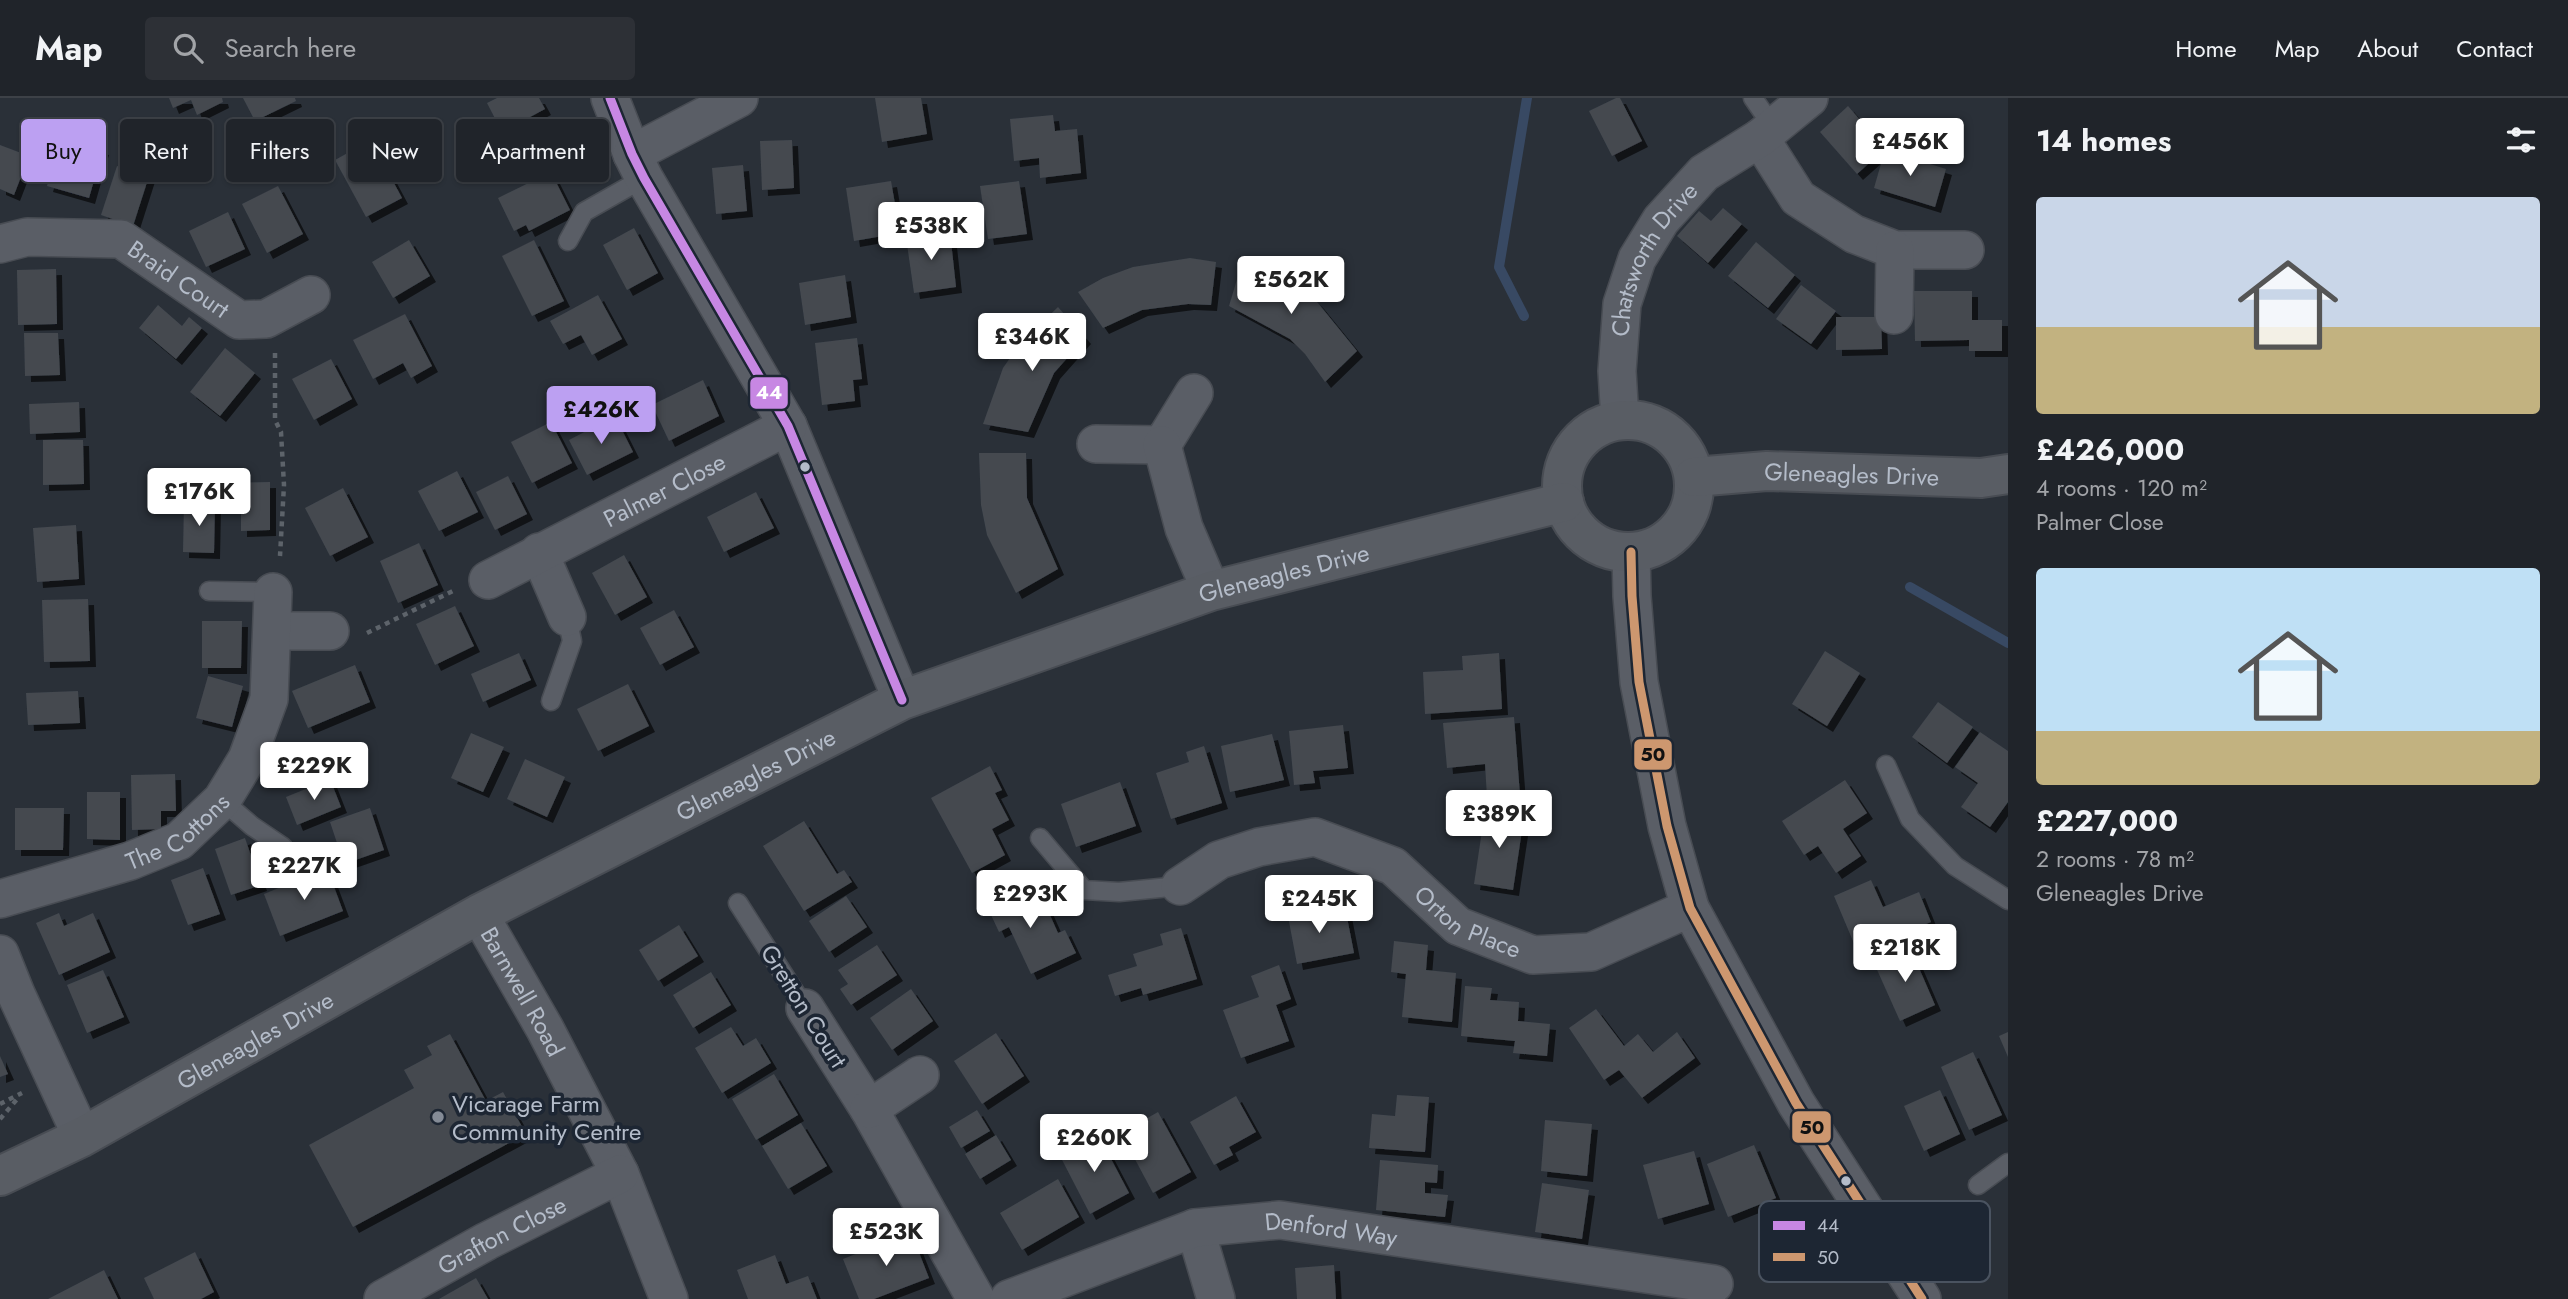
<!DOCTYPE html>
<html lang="en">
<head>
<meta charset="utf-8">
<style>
	:root { --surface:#20242a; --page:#2d3036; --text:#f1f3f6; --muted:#a2a4a8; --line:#3d4147; --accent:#bca0f2 }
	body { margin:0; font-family:Jost,sans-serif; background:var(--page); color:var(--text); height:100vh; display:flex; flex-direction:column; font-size:26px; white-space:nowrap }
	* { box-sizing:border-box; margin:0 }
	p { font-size:23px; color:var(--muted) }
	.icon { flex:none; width:38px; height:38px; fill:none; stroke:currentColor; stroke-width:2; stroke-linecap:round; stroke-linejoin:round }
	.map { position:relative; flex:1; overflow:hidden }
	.side { display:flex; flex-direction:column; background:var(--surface); width:560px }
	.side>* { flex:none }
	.guide { position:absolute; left:21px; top:21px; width:665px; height:63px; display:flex; gap:14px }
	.price { position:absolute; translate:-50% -60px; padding:0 16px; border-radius:7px; background:#fff; color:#222; font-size:23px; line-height:46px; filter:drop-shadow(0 2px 4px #0008) }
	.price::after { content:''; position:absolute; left:50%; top:42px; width:21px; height:16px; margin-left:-10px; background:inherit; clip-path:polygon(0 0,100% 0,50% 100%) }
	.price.selected { background:var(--accent); color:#111 }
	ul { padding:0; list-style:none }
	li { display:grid; align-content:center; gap:14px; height:371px; padding:0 28px }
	li span { display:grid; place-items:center; height:217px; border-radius:7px; color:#555 }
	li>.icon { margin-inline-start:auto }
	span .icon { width:126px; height:126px; fill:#fffc; stroke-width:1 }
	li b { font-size:30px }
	h2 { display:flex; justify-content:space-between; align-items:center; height:84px; padding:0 28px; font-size:30px }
	.chip { padding:0 24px; border-radius:7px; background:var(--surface); box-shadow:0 2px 5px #0004,0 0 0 2px var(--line); font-size:24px; line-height:63px }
	.chip.selected { background:var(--accent); color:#111 }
	header { display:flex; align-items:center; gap:42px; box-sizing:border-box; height:98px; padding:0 35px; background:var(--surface); border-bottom:2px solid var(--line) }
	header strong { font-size:33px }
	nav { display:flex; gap:38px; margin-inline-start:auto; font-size:24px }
	.search { width:490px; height:63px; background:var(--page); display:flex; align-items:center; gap:18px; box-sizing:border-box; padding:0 24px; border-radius:7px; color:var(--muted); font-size:26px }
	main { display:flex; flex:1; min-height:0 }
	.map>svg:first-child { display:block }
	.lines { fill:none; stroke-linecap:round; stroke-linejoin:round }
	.stream { stroke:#384963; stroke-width:10 }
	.building { fill:#444950; filter:url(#shadow) }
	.lane-casing { stroke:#484c53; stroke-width:21 }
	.street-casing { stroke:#484c53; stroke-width:40 }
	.secondary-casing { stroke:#484c53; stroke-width:42 }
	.path { stroke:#5d636a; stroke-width:4.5; stroke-dasharray:5 5; stroke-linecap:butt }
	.lane { stroke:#5a5e66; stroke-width:18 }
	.street { stroke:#5a5e66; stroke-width:37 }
	.secondary { stroke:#595d64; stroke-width:38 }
	.bus-1-casing { stroke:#1d2633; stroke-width:14 }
	.bus-2-casing { stroke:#1d2633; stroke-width:14 }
	.bus-1 { stroke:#c787e3; stroke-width:9 }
	.bus-2 { stroke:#cd976f; stroke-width:9 }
	.bus-dot { fill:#b4bcc9; stroke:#1d2633; stroke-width:2.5 }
	.poi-dot { fill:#848b96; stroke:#1d2633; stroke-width:2.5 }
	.labels { text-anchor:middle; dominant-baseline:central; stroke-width:7; stroke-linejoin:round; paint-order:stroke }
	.street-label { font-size:24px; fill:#b4bcc9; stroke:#1d2633 }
	.poi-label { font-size:24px; fill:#b4bcc9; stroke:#1d2633; text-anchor:start }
	.key { fill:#1d2633; stroke:#4a5360; stroke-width:2 }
	.key-label { font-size:19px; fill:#b4bcc9 }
	.line-badge { stroke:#1d2633; stroke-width:2.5 }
	.badge-label { font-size:19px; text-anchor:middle; font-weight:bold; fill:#fff }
	.pale-badge-label { font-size:19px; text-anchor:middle; font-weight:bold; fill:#111 }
</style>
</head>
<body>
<header>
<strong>Map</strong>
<div class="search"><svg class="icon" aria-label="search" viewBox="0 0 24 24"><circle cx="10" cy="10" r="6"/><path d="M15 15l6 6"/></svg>Search here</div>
<nav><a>Home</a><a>Map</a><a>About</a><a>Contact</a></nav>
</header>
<main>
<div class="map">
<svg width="2008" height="1201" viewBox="0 0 2008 1201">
	<defs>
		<filter id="shadow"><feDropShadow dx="6" dy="6" stdDeviation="0" flood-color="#0009"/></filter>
	</defs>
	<rect width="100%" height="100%" fill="#2a3038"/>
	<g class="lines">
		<g class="stream">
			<polyline points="1524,218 1499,169 1527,0"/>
			<polyline points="1910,489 2008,545"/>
		</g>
	</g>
	<g class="building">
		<polygon points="169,0 222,0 223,4 197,17 191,2 173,10"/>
		<polygon points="243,0 295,0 296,3 255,23"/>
		<polygon points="497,0 539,0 545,11 502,34 487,5"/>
		<polygon points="875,0 921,0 927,36 882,44"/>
		<polygon points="1616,0 1620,0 1642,43 1612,58 1589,13"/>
		<polygon points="1848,8 1885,51 1857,76 1820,34"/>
		<polygon points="1053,17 1055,33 1077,31 1081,75 1040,80 1039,60 1014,63 1010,21"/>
		<polygon points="559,25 573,52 522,78 508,52"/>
		<polygon points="371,42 402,100 366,119 335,62"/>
		<polygon points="792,42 794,90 762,92 760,43"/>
		<polygon points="80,45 103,51 89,100 47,88 56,56 76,61"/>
		<polygon points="0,47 29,58 14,97 0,91"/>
		<polygon points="1885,52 1946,71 1935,109 1874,90"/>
		<polygon points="743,67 747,113 716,116 712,70"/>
		<polygon points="117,68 149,78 133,128 101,117"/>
		<polygon points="551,74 570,112 529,133 526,127 514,133 498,100"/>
		<polygon points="891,83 900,135 854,143 846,90"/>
		<polygon points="1019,83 1027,136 988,141 980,88"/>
		<polygon points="278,88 303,136 267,155 242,106"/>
		<polygon points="1723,110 1742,126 1708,165 1677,138 1699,113 1711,123"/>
		<polygon points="228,114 245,151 206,169 189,133"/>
		<polygon points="634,130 658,175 627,192 603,147"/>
		<polygon points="950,134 956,189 914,195 906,139"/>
		<polygon points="409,142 430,178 393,200 372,164"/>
		<polygon points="534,142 564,203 532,218 502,158"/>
		<polygon points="1756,144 1795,177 1768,210 1728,178"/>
		<polygon points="1244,158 1297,185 1318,205 1357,253 1325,284 1305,256 1290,241 1229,208"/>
		<polygon points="1190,160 1216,164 1211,207 1188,206 1142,212 1103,230 1078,194 1103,180 1133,169"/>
		<polygon points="56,171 57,226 18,227 17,172"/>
		<polygon points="845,177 851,219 805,227 799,185"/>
		<polygon points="1801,187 1836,213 1811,246 1776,221"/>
		<polygon points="1914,193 1972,193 1972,222 2002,222 2002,253 1969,253 1969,242 1915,243"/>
		<polygon points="598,197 622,241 592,257 581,237 563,246 550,223"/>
		<polygon points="158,207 182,228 189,219 202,230 176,261 139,230"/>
		<polygon points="1058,209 1085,240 1054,275 1028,334 983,326 1003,270 1019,247"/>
		<polygon points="405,216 432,268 411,280 403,265 373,281 353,242"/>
		<polygon points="1836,219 1881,219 1882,251 1836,252"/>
		<polygon points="24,235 58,235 60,277 25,278"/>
		<polygon points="857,240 862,281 853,282 855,303 822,307 815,245"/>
		<polygon points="225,250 255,275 220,318 190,294"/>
		<polygon points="331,261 352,301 314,322 292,281"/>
		<polygon points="703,282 719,318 669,343 652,307"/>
		<polygon points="79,304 80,334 30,336 29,306"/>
		<polygon points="615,318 633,354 587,377 569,342"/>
		<polygon points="551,324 572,365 532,385 511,344"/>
		<polygon points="43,342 83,342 84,386 43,387"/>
		<polygon points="979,355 1026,355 1027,400 1058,471 1016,495 987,437 981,407"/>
		<polygon points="457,373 478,414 439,433 418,393"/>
		<polygon points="508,378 527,416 495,432 476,394"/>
		<polygon points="270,384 270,432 241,433 241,409 226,410 226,385"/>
		<polygon points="343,390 368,439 330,458 305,410"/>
		<polygon points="756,394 774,430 724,454 707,419"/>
		<polygon points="184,405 215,406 214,455 183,454"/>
		<polygon points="76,427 79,481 37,484 33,430"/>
		<polygon points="419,445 438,487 398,505 380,463"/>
		<polygon points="624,457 647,499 615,517 592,475"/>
		<polygon points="88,501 90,563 44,564 42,502"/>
		<polygon points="455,508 474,548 435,567 416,526"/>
		<polygon points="674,512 694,549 660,567 640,530"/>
		<polygon points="202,523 242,523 241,570 202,570"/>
		<polygon points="1825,553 1860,575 1827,628 1792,606"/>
		<polygon points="519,555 531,582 483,604 471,576"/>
		<polygon points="1499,555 1502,611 1425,616 1423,574 1463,572 1462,558"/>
		<polygon points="355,567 370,604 308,630 292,593"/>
		<polygon points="208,578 243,588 232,629 196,620"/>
		<polygon points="628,586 649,628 598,653 577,611"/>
		<polygon points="78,593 80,625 28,627 26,595"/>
		<polygon points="1938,604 1973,629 1947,665 1912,639"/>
		<polygon points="1514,619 1520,697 1487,699 1485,666 1447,670 1443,625"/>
		<polygon points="1343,627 1348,670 1313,673 1315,685 1294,687 1289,633"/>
		<polygon points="1980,634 2008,653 2008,704 1990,729 1961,709 1978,685 1955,669"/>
		<polygon points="471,635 504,649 483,694 451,680"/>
		<polygon points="1272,636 1284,682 1230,694 1221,648"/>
		<polygon points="1204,648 1222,705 1171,721 1156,675 1189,664 1186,654"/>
		<polygon points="525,661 565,679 547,719 507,701"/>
		<polygon points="990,668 1002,692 995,695 1009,722 992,731 1005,757 972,775 931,700"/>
		<polygon points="175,676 176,713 161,713 161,731 132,732 131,677"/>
		<polygon points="330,681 341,709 297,727 286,699"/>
		<polygon points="1845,682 1867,715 1843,731 1861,758 1836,775 1818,748 1804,757 1782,723"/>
		<polygon points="1120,684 1136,728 1076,749 1061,706"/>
		<polygon points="87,694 120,694 120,742 87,741"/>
		<polygon points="15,710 64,710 63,752 15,752"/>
		<polygon points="370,710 384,752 344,766 330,724"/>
		<polygon points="1485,713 1524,719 1513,792 1474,786"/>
		<polygon points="804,723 837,776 844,772 852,784 804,813 763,748"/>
		<polygon points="245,740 261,787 231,797 215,751"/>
		<polygon points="203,770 220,816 188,827 171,782"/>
		<polygon points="327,770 343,813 280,838 264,796"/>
		<polygon points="1871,782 1883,809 1919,794 1931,824 1858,855 1834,798"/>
		<polygon points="1020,788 1032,814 1046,808 1058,835 1065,832 1076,855 1031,876 1009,829 999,834 985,804"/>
		<polygon points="846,798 867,829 829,854 809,823"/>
		<polygon points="1317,807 1319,820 1346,814 1354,855 1297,866 1287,813"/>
		<polygon points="59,815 64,828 93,815 110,854 59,877 36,825"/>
		<polygon points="679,827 698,858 658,883 639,852"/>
		<polygon points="1181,830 1197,881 1143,897 1141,890 1115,898 1108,877 1137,868 1133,856 1163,847 1160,836"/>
		<polygon points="1394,843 1428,847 1426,872 1456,875 1452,924 1402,919 1406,876 1391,874"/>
		<polygon points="877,847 897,877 851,907 840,891 848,886 838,872"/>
		<polygon points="1910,849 1935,907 1900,923 1874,865"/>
		<polygon points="1279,867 1291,901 1276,907 1289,943 1241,960 1223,912 1259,899 1251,878"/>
		<polygon points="103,872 124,919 87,935 67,887"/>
		<polygon points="711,874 731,907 693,930 673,897"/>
		<polygon points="1465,888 1492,890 1490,902 1519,904 1518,923 1550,926 1547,958 1513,955 1515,943 1461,938"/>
		<polygon points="911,891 933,923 892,952 870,920"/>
		<polygon points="1596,911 1624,948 1638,936 1653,954 1677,934 1695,960 1642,1000 1619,972 1604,982 1569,930"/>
		<polygon points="731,929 743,948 756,940 771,965 722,995 695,950"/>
		<polygon points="2008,934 2008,959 1999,938"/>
		<polygon points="996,935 1024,978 982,1006 954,963"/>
		<polygon points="450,936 486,1003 503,994 526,1036 353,1129 309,1047 414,990 404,972 432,957 427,948"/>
		<polygon points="1973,954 2002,1017 1969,1032 1941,969"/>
		<polygon points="0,958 8,976 0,979"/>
		<polygon points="774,976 798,1017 756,1042 732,1001"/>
		<polygon points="1940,992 1960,1036 1924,1053 1904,1008"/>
		<polygon points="1397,997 1429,999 1425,1054 1369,1050 1372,1016 1395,1018"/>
		<polygon points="1236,998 1256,1034 1229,1049 1233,1057 1214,1067 1190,1024"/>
		<polygon points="977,1012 990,1033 961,1050 949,1029"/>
		<polygon points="1158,1014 1191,1074 1153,1095 1121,1035"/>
		<polygon points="1545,1022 1592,1026 1587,1078 1541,1073"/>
		<polygon points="801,1025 827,1068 788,1091 762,1048"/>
		<polygon points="1098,1036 1129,1095 1090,1116 1059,1056"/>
		<polygon points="996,1037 1011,1062 980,1081 965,1056"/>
		<polygon points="1754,1047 1776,1100 1728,1119 1707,1066"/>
		<polygon points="1694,1053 1709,1106 1658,1121 1643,1067"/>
		<polygon points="1380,1062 1438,1067 1437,1085 1425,1084 1425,1095 1448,1097 1445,1119 1376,1112"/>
		<polygon points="1058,1081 1079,1119 1022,1152 1000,1115"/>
		<polygon points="1542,1085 1589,1092 1582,1141 1535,1134"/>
		<polygon points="911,1134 929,1180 874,1201 859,1201 843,1161"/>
		<polygon points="195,1154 214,1194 201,1201 154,1201 144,1180"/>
		<polygon points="775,1157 786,1186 808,1178 817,1201 748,1201 737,1172"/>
		<polygon points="1334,1167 1336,1201 1297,1201 1295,1170"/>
		<polygon points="104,1172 118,1201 48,1201 77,1186"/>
		<polygon points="476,1180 488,1201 439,1201"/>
	</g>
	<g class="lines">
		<defs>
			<g id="lane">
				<polyline points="1753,0 1773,29"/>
				<polyline points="568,143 584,114 644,80"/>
				<polyline points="209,493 273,494"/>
				<polyline points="551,603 572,543 567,519"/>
				<polyline points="1886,667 1910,721 1955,768 2008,802"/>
				<polyline points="222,702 252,728 283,749"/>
				<polyline points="1040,740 1084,792 1119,794 1180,788"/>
				<polyline points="738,805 805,910"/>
				<polyline points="1978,1087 2008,1065"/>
			</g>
			<g id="street">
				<polyline points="610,0 632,56 644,80 788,328 902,602"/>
				<polyline points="1760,40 1798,100 1854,136 1895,152 1965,152"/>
				<polyline points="632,56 739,0"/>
				<path id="s1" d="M0,146l27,-7 94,2 118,81 27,-1 45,-24"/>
				<polyline points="1894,217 1895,152"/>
				<path id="s2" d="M1620,322l-3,-49 5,-67 15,-45 24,-39 43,-47 56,-35 49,-40"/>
				<polyline points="1096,346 1162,347 1194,295"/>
				<polyline points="1162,347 1184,430 1211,493"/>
				<polyline points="539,454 567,519"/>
				<polyline points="1631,454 1632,498 1639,584 1667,728 1690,810 1796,1005 1922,1201"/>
				<path id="s3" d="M488,482l300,-154"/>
				<polyline points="273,533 330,533"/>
				<path id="s4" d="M1180,788l39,-26 40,-13 56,-10 78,29 65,60 75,29 58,-3 99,-44"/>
				<path id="s5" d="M0,801l130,-38 49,-20 43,-41 25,-41 22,-60 4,-107"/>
				<path id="s6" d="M479,816l66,115 75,145 49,125"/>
				<polyline points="0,856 16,896 82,1039"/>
				<polyline points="805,910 869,1011 976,1201"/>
				<polyline points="869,1011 920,977"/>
				<polyline points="1195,1130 1216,1201"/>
				<path id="s7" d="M383,1201l104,-58 133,-67"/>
				<path id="s8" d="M1009,1201l186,-71 85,-8 434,64"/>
			</g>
			<g id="secondary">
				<circle cx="1628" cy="388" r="66"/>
				<path id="s9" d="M1694,379l73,-6 214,7 27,-4"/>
				<path id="s10" d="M0,1078l82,-39 397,-223 423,-214 309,-109 353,-89"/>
			</g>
		</defs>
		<use href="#lane" class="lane-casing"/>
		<use href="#street" class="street-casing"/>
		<use href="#secondary" class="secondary-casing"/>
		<g class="path">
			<polyline points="275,255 275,322 281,334 284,387 280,458"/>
			<polyline points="367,535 453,493"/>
			<polyline points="0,1006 22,995"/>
			<polyline points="0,1021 19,999"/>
		</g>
		<use href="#lane" class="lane"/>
		<use href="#street" class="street"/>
		<use href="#secondary" class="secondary"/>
		<defs>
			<polyline id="bus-1" points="610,0 632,56 644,80 788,328 902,602"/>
			<polyline id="bus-2" points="1631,454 1632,498 1639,584 1667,728 1690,810 1796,1005 1922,1201"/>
		</defs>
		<use href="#bus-1" class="bus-1-casing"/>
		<use href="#bus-2" class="bus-2-casing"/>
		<use href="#bus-1" class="bus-1"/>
		<use href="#bus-2" class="bus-2"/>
	</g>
	<g class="bus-dot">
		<circle cx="805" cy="369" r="6"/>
		<circle cx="1846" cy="1083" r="6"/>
	</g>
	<circle class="poi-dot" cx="438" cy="1019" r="7"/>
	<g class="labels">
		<g class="street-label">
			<text stroke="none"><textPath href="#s2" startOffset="170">Chatsworth Drive</textPath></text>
			<text stroke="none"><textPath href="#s1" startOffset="192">Braid Court</textPath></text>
			<text stroke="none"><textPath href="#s9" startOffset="158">Gleneagles Drive</textPath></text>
			<text stroke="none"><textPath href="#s3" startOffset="198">Palmer Close</textPath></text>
			<text stroke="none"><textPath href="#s10" startOffset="1423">Gleneagles Drive</textPath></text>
			<text stroke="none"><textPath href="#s10" startOffset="856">Gleneagles Drive</textPath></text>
			<text stroke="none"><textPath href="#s5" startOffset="192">The Cottons</textPath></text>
			<text stroke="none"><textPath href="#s4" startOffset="324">Orton Place</textPath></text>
			<text stroke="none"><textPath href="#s6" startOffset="89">Barnwell Road</textPath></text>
			<text transform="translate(804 908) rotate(58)">Gretton Court</text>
			<text stroke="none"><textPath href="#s10" startOffset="289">Gleneagles Drive</textPath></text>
			<text stroke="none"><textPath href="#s8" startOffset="336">Denford Way</textPath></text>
			<text stroke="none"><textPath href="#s7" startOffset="135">Grafton Close</textPath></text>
		</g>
		<g class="poi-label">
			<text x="452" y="1005">Vicarage Farm<tspan x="452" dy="28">Community Centre</tspan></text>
		</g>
	</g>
	<rect x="1759" y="1103" width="231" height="81" rx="10" class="key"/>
	<rect x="1773" y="1123" width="32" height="9" fill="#c787e3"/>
	<rect x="1773" y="1155" width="32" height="8" fill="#cd976f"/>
	<g class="key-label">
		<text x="1817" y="1134">44</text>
		<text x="1817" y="1166">50</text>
	</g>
	<g class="line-badge">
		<rect x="749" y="278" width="40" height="34" rx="7" fill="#c787e3"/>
		<rect x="1633" y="640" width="40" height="33" rx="7" fill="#cd976f"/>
		<rect x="1791" y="1012" width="41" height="34" rx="7" fill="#cd976f"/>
	</g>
	<g class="badge-label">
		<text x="769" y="301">44</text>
	</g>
	<g class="pale-badge-label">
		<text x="1653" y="663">50</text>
		<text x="1812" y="1036">50</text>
	</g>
</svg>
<b class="price" style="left:1910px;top:80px">£456K</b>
<b class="price" style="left:931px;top:164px">£538K</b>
<b class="price" style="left:1291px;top:218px">£562K</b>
<b class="price" style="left:1032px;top:275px">£346K</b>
<b class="price selected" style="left:601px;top:348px">£426K</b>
<b class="price" style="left:199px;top:430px">£176K</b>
<b class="price" style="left:314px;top:704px">£229K</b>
<b class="price" style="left:1499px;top:752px">£389K</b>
<b class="price" style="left:304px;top:804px">£227K</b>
<b class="price" style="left:1030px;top:832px">£293K</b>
<b class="price" style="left:1319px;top:837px">£245K</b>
<b class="price" style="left:1905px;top:886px">£218K</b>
<b class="price" style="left:1094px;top:1076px">£260K</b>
<b class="price" style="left:886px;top:1170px">£523K</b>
<div class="guide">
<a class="chip selected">Buy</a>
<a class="chip">Rent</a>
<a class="chip">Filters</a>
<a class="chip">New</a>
<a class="chip">Apartment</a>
</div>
</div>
<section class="side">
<h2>14 homes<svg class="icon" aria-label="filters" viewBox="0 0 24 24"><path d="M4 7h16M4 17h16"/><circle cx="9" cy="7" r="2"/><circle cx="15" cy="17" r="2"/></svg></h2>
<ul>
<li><span style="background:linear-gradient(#c9d6e8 60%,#c2b280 0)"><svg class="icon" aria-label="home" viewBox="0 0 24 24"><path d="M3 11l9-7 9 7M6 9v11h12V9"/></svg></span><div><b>£426,000</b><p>4 rooms · 120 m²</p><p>Palmer Close</p></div></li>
<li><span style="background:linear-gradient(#bfe0f5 75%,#c2b280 0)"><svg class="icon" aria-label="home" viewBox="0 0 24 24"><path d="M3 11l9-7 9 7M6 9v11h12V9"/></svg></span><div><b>£227,000</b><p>2 rooms · 78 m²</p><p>Gleneagles Drive</p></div></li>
</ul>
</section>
</main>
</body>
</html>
